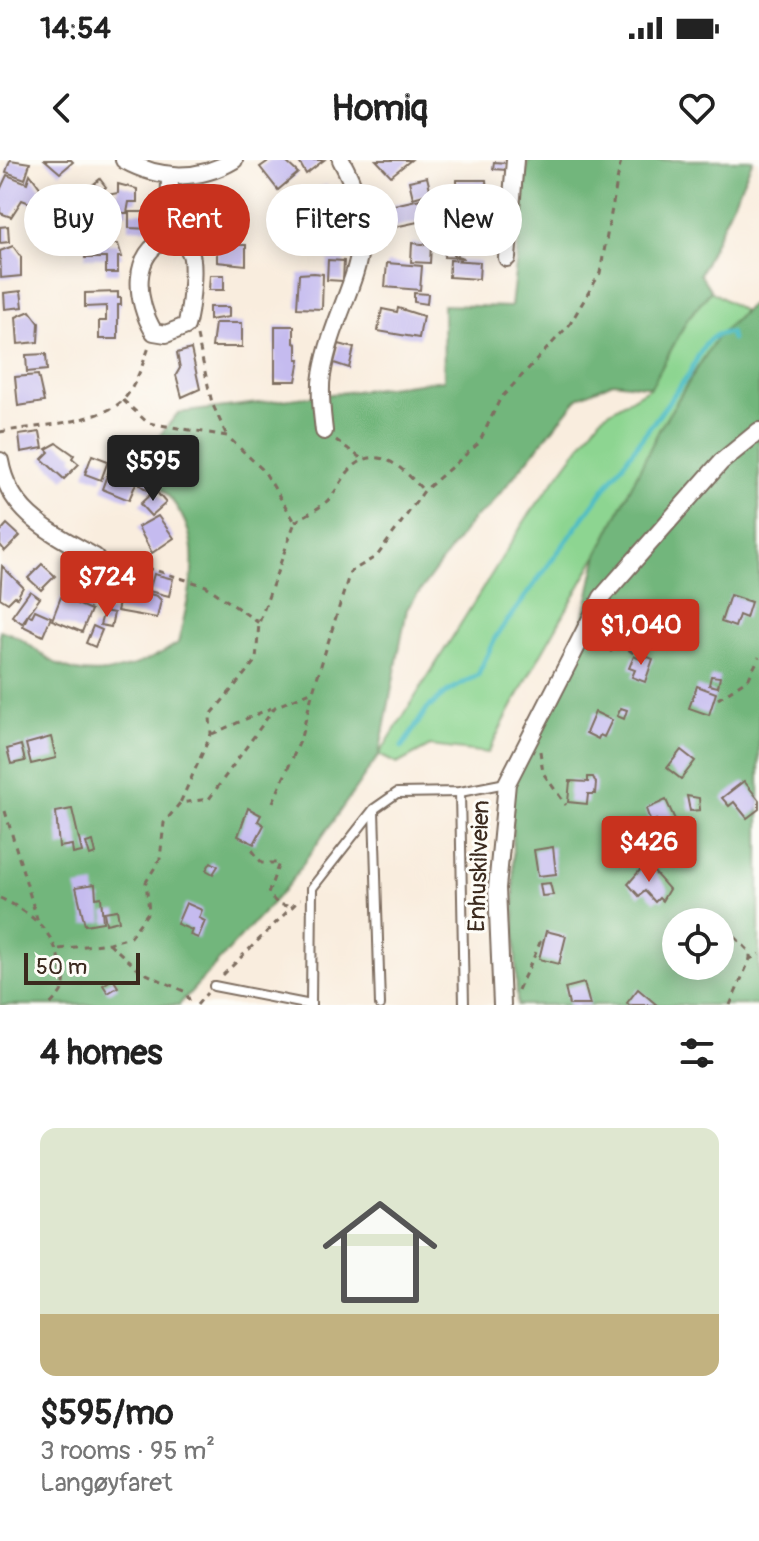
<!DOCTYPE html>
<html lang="en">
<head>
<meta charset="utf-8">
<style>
	:root { --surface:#fff; --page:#f6f6f6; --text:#222; --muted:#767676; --line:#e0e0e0; --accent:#c8321e }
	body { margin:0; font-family:Pangolin,sans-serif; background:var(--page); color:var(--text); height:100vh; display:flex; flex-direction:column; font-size:30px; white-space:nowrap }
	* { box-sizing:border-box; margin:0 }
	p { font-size:26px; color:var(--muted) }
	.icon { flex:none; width:44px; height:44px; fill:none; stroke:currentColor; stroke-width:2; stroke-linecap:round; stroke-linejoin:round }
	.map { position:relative; height:845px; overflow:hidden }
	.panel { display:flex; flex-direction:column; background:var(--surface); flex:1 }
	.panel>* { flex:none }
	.hud { position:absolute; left:24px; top:24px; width:712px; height:72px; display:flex; gap:16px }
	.fabs { position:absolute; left:662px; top:748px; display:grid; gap:16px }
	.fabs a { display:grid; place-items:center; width:72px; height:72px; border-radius:50%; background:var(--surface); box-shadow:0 4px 20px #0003; font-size:40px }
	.scale { position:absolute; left:24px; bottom:20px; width:116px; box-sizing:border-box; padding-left:8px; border:4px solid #3b2a1e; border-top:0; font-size:22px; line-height:28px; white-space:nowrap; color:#3b2a1e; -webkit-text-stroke:6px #fdfcf7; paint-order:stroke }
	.price { position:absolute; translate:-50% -68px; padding:0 18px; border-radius:8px; background:var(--accent); color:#fff; font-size:26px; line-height:52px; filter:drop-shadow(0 2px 4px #0008) }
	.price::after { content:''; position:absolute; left:50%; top:48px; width:24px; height:18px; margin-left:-12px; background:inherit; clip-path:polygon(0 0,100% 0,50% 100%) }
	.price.on { background:#222; color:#fff }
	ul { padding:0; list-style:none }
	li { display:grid; align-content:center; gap:16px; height:424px; padding:0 40px }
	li+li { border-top:2px solid var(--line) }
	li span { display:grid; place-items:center; height:248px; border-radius:16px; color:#555 }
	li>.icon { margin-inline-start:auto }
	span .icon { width:144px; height:144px; fill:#fffc; stroke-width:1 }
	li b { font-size:34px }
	h2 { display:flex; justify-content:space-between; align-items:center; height:96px; padding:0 40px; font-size:34px }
	.tag { padding:0 28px; border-radius:36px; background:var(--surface); box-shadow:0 4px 20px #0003; font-size:28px; line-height:72px }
	.tag.on { background:var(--accent); color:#fff }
	.status { display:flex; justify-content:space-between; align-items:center; height:56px; padding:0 40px; background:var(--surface); direction:ltr }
	.status svg { height:22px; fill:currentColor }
	header { display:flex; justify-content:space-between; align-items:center; height:104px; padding:0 40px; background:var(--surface); font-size:36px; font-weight:800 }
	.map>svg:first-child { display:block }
	.green { fill:#8dd591; stroke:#648058; stroke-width:2 }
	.forest { fill:#72b67b; stroke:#56704c; stroke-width:2; fill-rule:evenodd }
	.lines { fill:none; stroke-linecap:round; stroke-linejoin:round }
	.stream { stroke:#4fbdc5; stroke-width:5 }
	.building { fill:#c5bbef }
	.lane-casing { stroke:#7e6e61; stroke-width:12 }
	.street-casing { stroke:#7e6e61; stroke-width:20 }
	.path { stroke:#7e6e61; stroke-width:3; stroke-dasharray:6 6; stroke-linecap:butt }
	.lane { stroke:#fff; stroke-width:8 }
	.street { stroke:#fff; stroke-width:16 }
	.labels { text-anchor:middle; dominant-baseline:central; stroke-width:6; stroke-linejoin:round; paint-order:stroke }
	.street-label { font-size:24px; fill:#3b2a1e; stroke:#fdfcf7 }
</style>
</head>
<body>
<div class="status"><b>14:54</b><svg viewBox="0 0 49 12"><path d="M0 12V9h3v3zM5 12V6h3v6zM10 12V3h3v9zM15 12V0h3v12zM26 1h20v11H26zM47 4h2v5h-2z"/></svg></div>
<header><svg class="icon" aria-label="back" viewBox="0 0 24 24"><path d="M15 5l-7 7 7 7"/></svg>Homiq<svg class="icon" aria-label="heart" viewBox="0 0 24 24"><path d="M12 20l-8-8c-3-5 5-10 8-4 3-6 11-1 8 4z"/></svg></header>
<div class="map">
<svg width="759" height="845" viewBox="0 0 759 845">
	<rect width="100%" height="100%" fill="#fdfcf7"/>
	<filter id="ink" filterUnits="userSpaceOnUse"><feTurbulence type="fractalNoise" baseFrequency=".0125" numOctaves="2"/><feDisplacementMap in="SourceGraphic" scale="16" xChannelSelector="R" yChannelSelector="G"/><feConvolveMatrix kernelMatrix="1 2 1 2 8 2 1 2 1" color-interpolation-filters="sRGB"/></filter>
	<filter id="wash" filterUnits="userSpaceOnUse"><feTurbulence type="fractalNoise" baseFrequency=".006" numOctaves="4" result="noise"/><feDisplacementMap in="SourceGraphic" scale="32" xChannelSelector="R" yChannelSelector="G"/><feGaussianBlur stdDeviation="1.8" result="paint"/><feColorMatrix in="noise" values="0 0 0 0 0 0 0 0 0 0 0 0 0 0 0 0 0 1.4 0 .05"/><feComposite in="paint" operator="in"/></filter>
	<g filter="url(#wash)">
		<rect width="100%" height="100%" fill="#f9edde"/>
		<path class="green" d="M711,131l32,20c-68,69 -99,161 -146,244 -36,67 -76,130 -109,198l-58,-7 -33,18 -18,-9 147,-236 76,-103 49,-29 37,-69z"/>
		<g class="forest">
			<path d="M528,0h225l-53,114 11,17 -23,27 -37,69 -38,-5 -34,15 -91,111 -15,11 -66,90 -28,146 -90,129 -110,121h-179v-375c25,7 37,24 59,35 37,19 86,0 119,-22 20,-83 30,-120 -42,-178l42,-52 266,-33 -1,-75 68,2z"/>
			<path d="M759,137v708h-242l-6,-221 62,-119 25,-111 62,-126 57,-91zM676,762h44v44h-44z"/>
		</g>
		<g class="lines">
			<path class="stream" d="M402,587l25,-38 20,-17 31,-17 17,-37 194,-264c11,-19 16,-43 41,-41l2,6"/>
		</g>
		<g id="blocks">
			<g class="building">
				<polygon points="10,0 30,3 25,19 6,12"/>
				<polygon points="45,0 71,0 73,2 60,13"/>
				<polygon points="270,0 284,0 298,13 278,30 260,7"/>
				<polygon points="298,0 324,0 306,14"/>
				<polygon points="376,0 411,0 391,16"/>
				<polygon points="494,2 507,3 507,10 493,9"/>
				<polygon points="30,14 41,29 35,45 22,40 11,57 0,53 0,30 7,15 27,23"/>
				<polygon points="427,17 431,33 413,38 409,21"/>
				<polygon points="100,19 106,27 96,35 90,27"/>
				<polygon points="457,20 486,20 488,47 474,51 475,32 457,32"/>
				<polygon points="118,24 137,29 137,42 129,42 127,53 107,53 107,57 102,57 102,51 107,51 107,35 118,33"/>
				<polygon points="327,25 330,39 313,44 309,30"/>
				<polygon points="209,29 232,31 232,38 238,40 238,57 216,57 216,47 209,47"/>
				<polygon points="425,38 427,60 390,68 385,47"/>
				<polygon points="323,47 334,73 309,81 301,53"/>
				<polygon points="129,52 150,52 150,69 129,68"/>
				<rect x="192" y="58" width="20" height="17"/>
				<rect x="472" y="58" width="18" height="13"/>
				<polygon points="8,66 9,82 0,83 0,67"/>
				<polygon points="88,72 107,72 107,84 118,84 122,97 118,97 118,113 106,113 106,98 85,98"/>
				<polygon points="446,75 466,76 466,92 453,91 453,95 464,98 444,97"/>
				<polygon points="412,83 431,85 430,103 411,102"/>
				<polygon points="217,85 246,85 246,105 217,102"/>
				<polygon points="13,86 21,97 21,116 1,118 0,91"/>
				<polygon points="328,100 344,101 343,121 327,120"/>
				<polygon points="450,100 480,102 479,119 449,117"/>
				<polygon points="387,103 422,106 420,130 385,127"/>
				<polygon points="314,113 323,114 322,149 297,148 299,114"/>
				<polygon points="210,115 224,115 224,130 209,130"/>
				<polygon points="21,131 23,147 5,149 4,133"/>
				<polygon points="118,132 118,138 121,138 121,145 118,145 118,179 99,179 99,161 106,161 106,146 85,147 85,133"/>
				<polygon points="414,133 428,134 427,144 414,142"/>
				<polygon points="209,147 229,147 229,157 209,160"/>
				<polygon points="398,148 423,156 419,178 378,171 382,149 397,152"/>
				<polygon points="30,151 39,163 38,182 18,184 16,157"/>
				<polygon points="215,163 242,163 242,187 212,187"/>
				<polygon points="275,166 294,166 294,183 297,184 297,199 300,199 296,221 275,221"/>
				<polygon points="339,184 354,188 349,208 334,203"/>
				<polygon points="191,189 200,229 182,237 176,215 180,208 177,193"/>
				<polygon points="46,194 47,210 27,212 26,195"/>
				<polygon points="38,215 44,242 18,246 15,217"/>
				<polygon points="40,272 43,288 21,292 19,275"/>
				<polygon points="57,283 74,295 72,298 79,304 64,319 42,299 49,292 46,289"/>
				<polygon points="92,295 108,301 101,320 85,314"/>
				<polygon points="120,309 131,313 129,318 137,321 129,340 102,329 109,310 118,313"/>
				<polygon points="145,318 155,326 150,332 140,325"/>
				<polygon points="155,330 166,343 151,356 140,344"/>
				<polygon points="158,356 174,378 152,393 138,367"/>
				<polygon points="7,364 20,376 5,391 0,385 0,372"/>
				<polygon points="42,404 55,416 41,430 28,418"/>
				<polygon points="2,406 23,427 17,438 15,436 8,443 0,438"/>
				<polygon points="154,414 173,419 169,436 149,431"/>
				<polygon points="123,427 157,436 161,440 157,458 117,451"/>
				<polygon points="30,431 40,438 22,463 12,456"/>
				<polygon points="730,435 751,442 746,458 739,455 735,467 721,462"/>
				<polygon points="61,437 91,450 82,472 52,460"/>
				<polygon points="35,450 51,457 43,476 23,466 28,455 32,456"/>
				<polygon points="104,451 114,453 111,467 100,465"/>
				<polygon points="93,466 102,470 95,487 86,483"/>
				<polygon points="641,494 653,499 645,522 632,517 635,510 629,508 634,496 640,499"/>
				<polygon points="711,516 720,517 718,527 709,525"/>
				<polygon points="697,526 716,533 709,555 689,548"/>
				<polygon points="621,548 627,550 624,559 617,556"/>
				<polygon points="595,552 612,560 604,577 600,575 598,579 586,573"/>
				<polygon points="51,577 56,598 31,604 26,584"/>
				<polygon points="21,585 25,601 11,604 7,589"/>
				<polygon points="681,590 695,601 681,619 667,608"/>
				<polygon points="588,617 593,617 596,623 595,634 588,634 587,644 568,642 570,621 588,622"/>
				<polygon points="744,621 759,640 759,649 747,658 734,642 729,646 722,638"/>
				<polygon points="687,636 699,638 700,650 690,651"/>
				<polygon points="666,640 677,664 661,671 656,660 651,663 646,649"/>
				<polygon points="248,648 261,655 258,661 264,665 254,684 238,676"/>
				<polygon points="72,649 82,692 73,694 72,685 59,687 56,652"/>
				<polygon points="93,681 96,694 90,696 86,683"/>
				<polygon points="553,687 556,714 538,716 534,690"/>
				<polygon points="211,702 218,706 213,714 206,710"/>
				<polygon points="646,703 669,729 662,741 659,738 655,742 645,731 639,736 628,724"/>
				<polygon points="550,723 553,735 542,736 540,724"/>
				<polygon points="95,724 96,738 101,737 103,762 85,765 76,727"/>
				<polygon points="186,743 202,750 199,758 205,761 198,778 190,775 192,770 177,764"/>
				<polygon points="117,750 119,761 106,764 104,752"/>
				<polygon points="546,771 566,776 559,804 539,799"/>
				<polygon points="113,819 118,827 108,833 103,825"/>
				<polygon points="584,823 590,845 569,845 565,828"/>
				<polygon points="638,829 657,845 629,845 627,843"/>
			</g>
		</g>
	</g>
	<g filter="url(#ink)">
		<use href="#blocks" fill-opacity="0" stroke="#7e6e61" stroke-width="2"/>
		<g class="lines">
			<defs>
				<g id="lane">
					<polyline points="460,632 464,845"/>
					<polyline points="374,650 380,845"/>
					<polyline points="214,826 311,845"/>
					<polyline points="311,845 312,728 374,649 397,633 460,632 506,623"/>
				</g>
				<g id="street">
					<path d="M124,0c36,20 75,21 110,0"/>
					<path d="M169,78c8,2 18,6 21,14 6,12 0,61 -4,74l-20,8 -12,-2c-19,-31 -24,-80 15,-94l1,-62"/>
					<polyline points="507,98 515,0"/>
					<path d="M324,271c-2,-18 -5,-39 -2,-56 14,-84 69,-124 19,-215"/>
					<path d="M0,301c9,53 53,72 95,96"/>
					<polyline points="502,845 497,728 507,623 602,437 721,302 759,271"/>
				</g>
			</defs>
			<use href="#lane" class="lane-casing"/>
			<use href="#street" class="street-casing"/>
			<g class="path">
				<polyline points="197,176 212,243 227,276"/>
				<polyline points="123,240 148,263 227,276 264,311 295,362 259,463 256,500 210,556 211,574 180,643"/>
				<path d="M0,272c32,-6 104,-9 125,-34 11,-14 18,-34 24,-51"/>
				<polyline points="336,280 362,299"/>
				<path d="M295,362c10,-7 22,-12 31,-20 9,-8 15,-21 22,-30 29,-33 56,-2 76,19"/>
				<polyline points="112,397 206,426 259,463"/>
				<polyline points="600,478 611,491 625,487 636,495"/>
				<polyline points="718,539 749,518 759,497"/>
				<polyline points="212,574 271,548"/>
				<polyline points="540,591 543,613 566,645"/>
				<polyline points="273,642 300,581 313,531"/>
				<polyline points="5,651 38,762"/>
				<polyline points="252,690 262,703 279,703 268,734 278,744 292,747"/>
				<path d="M0,738c28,13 52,31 59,62 2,11 9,17 3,30 -2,5 -8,10 -12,15"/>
				<polyline points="735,777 750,792 750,799"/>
				<polyline points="109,783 140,811 186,832 191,845"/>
				<polyline points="59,789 109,783 130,777 149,751 146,722 160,699 164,663 180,643 209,639 275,547 313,531 350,412 377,396 424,331 479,283 500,239 570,164 600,113 621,0"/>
				<polyline points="223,815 300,739"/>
				<path d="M518,830c8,-19 18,-34 24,-54"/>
				<polyline points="197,845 207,833"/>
				<polyline points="730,845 750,799 759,794"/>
			</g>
			<use href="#lane" class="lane"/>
			<use href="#street" class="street"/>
		</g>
	</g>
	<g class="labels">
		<g class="street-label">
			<text transform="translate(479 706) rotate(-88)">Enhuskilveien</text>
		</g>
	</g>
</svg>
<div class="fabs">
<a><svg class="icon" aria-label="locate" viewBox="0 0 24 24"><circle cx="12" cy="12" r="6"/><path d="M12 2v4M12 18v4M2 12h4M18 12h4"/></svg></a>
</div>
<div class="scale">50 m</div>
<b class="price on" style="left:153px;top:343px">$595</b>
<b class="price" style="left:107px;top:459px">$724</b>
<b class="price" style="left:641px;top:507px">$1,040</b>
<b class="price" style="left:649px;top:724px">$426</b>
<div class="hud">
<a class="tag">Buy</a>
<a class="tag on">Rent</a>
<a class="tag">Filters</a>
<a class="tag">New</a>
</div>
</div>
<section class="panel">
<h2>4 homes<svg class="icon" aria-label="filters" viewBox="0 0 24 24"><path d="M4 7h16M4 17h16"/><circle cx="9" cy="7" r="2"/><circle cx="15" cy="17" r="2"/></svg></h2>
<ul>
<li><span style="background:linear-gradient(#dfe7d0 75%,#c2b280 0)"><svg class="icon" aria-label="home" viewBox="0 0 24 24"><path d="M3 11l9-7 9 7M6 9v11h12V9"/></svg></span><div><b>$595/mo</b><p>3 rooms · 95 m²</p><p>Langøyfaret</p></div></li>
</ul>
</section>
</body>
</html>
